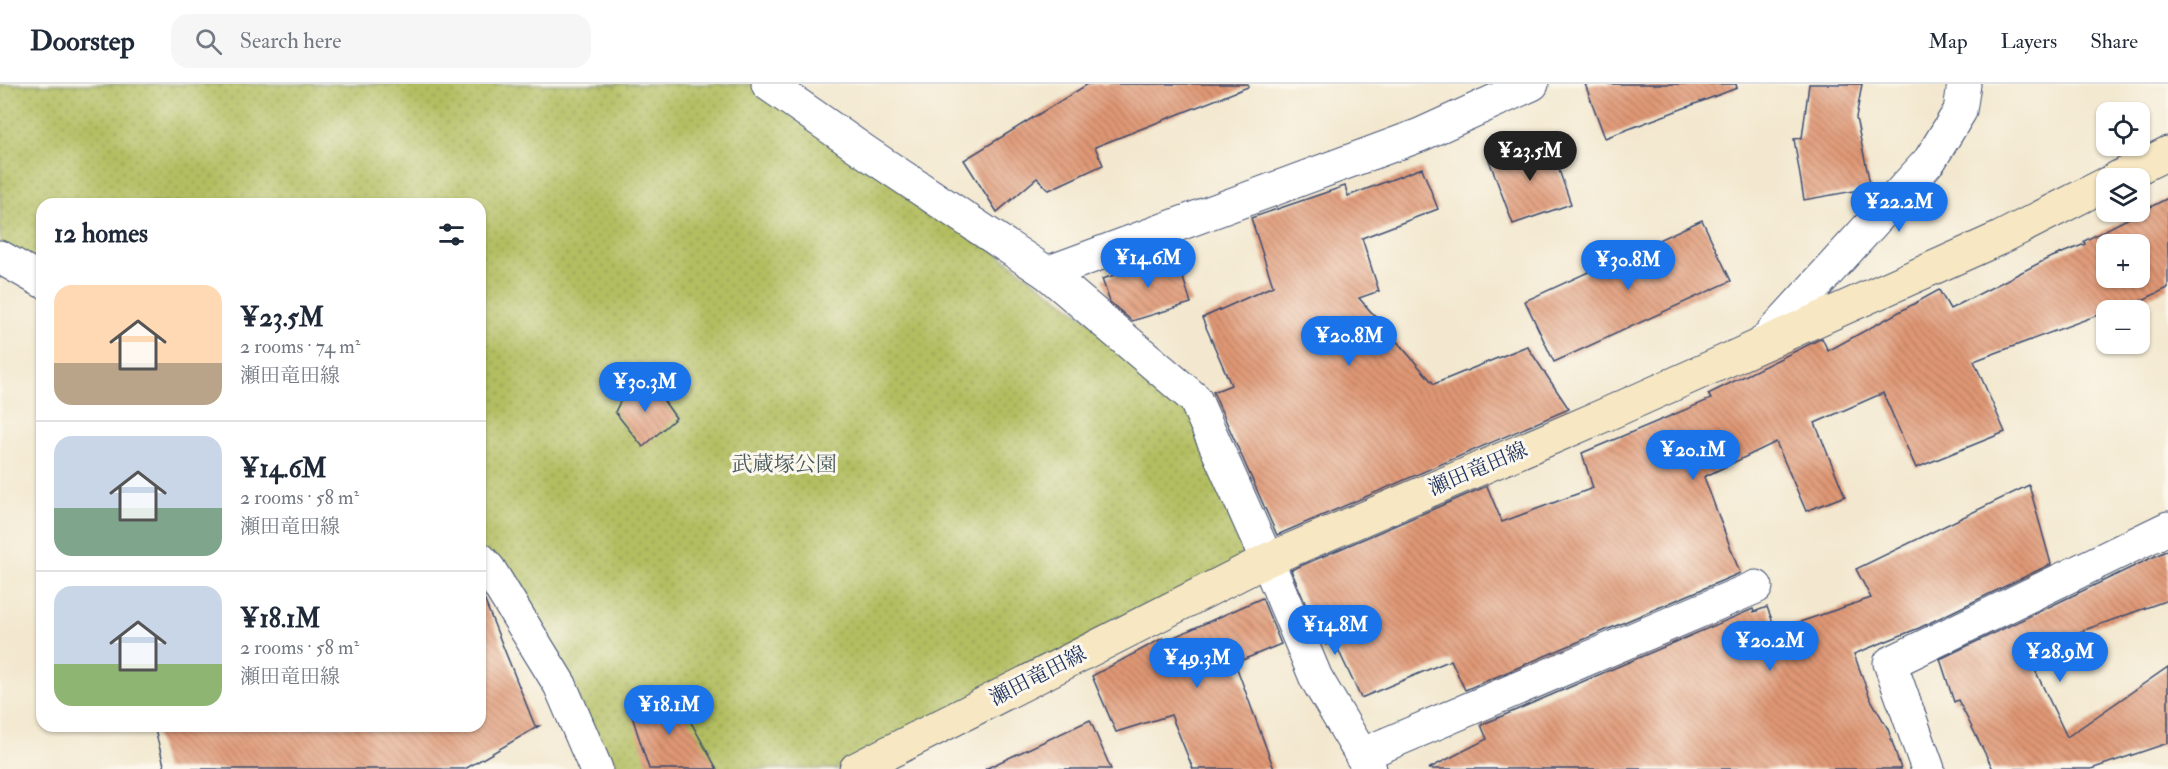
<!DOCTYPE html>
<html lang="en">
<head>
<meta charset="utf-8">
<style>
	:root { --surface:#fff; --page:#f6f6f7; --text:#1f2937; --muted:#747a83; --line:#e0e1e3; --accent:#1a73e8 }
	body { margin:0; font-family:"IM FELL Double Pica","Noto Serif JP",serif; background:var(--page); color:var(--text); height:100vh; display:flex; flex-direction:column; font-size:22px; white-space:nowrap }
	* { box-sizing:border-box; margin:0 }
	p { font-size:20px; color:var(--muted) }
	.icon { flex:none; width:33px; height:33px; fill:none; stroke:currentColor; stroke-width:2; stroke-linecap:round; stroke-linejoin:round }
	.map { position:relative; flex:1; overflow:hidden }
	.drawer { position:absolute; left:36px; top:114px; width:450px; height:534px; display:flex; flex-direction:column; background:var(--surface); border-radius:18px; box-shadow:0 2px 4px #0004 }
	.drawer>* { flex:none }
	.controls { position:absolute; left:2096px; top:18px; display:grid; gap:12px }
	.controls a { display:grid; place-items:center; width:54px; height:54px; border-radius:12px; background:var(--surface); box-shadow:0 2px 4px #0004; font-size:30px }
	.price { position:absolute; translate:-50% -51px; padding:0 14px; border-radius:21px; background:var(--accent); color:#fff; font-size:20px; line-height:39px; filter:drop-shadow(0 2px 3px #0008) }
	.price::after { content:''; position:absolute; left:50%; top:36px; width:18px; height:14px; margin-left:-9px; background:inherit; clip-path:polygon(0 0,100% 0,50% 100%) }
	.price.current { background:#222; color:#fff }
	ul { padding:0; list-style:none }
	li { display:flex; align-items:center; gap:18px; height:150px; padding:0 18px }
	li+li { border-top:2px solid var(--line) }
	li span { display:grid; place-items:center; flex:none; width:168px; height:120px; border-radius:18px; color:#555 }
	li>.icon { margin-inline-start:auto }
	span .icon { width:72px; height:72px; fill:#fffc; stroke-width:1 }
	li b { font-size:26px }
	h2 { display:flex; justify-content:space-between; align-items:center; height:72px; padding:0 18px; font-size:26px }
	header { display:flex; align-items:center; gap:36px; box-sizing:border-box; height:84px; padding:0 30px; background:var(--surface); border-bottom:2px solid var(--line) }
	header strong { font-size:28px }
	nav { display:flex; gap:33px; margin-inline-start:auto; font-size:21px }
	.search { width:420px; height:54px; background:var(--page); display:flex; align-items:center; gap:15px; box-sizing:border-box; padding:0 21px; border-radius:18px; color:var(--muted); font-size:22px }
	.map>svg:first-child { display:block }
	.park { fill:url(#park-dots); stroke:#66765f; stroke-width:1.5 }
	.building { fill:url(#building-back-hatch); fill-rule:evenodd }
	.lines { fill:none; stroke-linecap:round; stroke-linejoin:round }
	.street-casing { stroke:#3b4b6f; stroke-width:35 }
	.secondary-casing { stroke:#3b4b6f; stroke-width:35 }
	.street { stroke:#fff; stroke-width:33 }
	.secondary { stroke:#f7e8c3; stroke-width:33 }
	.labels { text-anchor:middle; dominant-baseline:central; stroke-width:6; stroke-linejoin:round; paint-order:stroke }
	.park-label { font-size:21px; fill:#485a5f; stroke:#fbf7ec }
	.street-label { font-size:21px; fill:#1b2f5e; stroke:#fbf7ec }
</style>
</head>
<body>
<header>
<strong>Doorstep</strong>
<div class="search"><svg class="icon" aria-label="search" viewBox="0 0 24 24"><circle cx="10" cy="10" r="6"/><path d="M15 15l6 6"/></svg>Search here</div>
<nav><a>Map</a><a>Layers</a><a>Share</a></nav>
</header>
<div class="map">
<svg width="2168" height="685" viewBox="0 0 2168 685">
	<defs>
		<pattern id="park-dots" width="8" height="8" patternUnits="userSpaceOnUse" patternTransform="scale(1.5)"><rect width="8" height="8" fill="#b2be60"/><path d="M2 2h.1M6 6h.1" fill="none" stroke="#909b52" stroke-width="1.8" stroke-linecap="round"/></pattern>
		<pattern id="building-back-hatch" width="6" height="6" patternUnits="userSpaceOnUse" patternTransform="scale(1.5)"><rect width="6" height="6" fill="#e09875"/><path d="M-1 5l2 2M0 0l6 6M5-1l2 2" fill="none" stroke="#b57c63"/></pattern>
	</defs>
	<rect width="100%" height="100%" fill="#fbf7ec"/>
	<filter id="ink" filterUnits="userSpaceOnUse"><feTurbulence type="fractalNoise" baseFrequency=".0167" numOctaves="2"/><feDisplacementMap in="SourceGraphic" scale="12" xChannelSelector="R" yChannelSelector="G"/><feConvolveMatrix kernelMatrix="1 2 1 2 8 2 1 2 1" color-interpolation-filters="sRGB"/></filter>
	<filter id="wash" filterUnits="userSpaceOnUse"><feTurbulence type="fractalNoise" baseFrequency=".008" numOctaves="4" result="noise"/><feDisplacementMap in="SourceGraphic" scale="24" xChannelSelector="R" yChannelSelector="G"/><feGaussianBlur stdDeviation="1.35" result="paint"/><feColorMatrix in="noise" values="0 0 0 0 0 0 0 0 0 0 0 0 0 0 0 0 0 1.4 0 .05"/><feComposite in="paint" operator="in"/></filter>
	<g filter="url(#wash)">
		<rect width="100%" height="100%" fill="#f3e8cf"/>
		<polygon class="park" points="0,0 768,0 1195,315 1267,476 857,685 596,685 480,475 480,120 42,120 42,197 0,173"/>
		<g id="blocks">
			<g class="building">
				<polygon points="1088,0 1248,0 1248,3 1095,63 1103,81 1049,106 1037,94 997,128 964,76"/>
				<polygon points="1585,0 1736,0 1737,4 1605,54"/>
				<polygon points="1809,0 1862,0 1856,34 1871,104 1804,116 1794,55 1802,54"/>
				<polygon points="1548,55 1571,120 1513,140 1489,76"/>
				<polygon points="1422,84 1438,125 1362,154 1379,207 1359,214 1434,300 1527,262 1569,325 1277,451 1213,308 1231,301 1202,234 1273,202 1251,134 1345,102 1348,112"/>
				<path d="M2168,114v90l-47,22h-15v2l-132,49 31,71 -89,36 -33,-75 -68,30 30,73 -39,15 -30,-69 -72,35 36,96 -275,117 -14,-30 -90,38 -27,-57 -8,4 -7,-17 -3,1 -25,-59 196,-84 15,36 91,-34 -11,-35 129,-54 -3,-5 114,-56 6,13 111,-61 11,19 97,-50 38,-15 -1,-3zM2106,160h33v34h-33z"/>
				<polygon points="1702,136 1731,197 1554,278 1525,217"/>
				<polygon points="1176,172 1191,219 1132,237 1110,218 1102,195"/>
				<polygon points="649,296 676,334 643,363 615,328 624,310"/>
				<polygon points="2029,401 2051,480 1919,544 1854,570 1870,614 1888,645 1901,685 1428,685 1487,655 1481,641 1753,525 1754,528 1767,523 1776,546 1871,514 1856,485"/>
				<polygon points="2168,466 2168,516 2026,567 2067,653 2168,583 2168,659 2091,685 1993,685 1958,616 1954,618 1940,575"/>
				<polygon points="480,510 482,510 535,642 539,642 465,685 165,685 154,642 480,642"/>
				<polygon points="1262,514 1281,560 1235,579 1274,685 1193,685 1171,631 1116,648 1092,592 1163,554 1165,557"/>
				<polygon points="675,610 717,685 649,685 630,626 651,613"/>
				<polygon points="1090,636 1111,685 985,685"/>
			</g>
		</g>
	</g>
	<g filter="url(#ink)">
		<use href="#blocks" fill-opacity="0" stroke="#3b4b6f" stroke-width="1.5"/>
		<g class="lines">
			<defs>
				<g id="street">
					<polyline points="768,0 867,69 1047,189 1195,315 1267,476 1316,594 1370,685"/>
					<polyline points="0,173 42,197"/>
					<polyline points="1047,189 1420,51 1532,0"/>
					<polyline points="1762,260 1930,76 1960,27 1964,0"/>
					<polyline points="480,475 489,485 560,601 596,685"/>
					<polyline points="1361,671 1756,503"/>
					<polyline points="1928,685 1890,579 2168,444"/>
				</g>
				<g id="secondary">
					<polyline points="2117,94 2168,69"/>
					<polyline points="856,685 1267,476 1607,330 2000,154 2106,100"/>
				</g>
			</defs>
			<use href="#street" class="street-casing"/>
			<use href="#secondary" class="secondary-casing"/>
			<use href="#street" class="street"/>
			<use href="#secondary" class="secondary"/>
		</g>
	</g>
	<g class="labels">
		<g class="park-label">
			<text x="784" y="380">武蔵塚公園</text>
		</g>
		<g class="street-label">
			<text transform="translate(1478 385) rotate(-23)">瀬田竜田線</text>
			<text transform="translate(1038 592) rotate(-27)">瀬田竜田線</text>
		</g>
	</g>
</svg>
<div class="controls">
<a><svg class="icon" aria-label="locate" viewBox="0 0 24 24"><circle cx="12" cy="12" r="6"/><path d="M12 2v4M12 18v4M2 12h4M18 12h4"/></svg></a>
<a><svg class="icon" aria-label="layers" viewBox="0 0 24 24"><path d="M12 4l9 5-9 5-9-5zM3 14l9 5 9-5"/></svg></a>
<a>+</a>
<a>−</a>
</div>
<b class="price current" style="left:1530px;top:98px">¥23.5M</b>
<b class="price" style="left:1899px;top:149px">¥22.2M</b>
<b class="price" style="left:1148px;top:205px">¥14.6M</b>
<b class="price" style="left:1628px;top:207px">¥30.8M</b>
<b class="price" style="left:1349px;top:283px">¥20.8M</b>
<b class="price" style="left:645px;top:329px">¥30.3M</b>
<b class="price" style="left:1693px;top:397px">¥20.1M</b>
<b class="price" style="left:1335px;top:572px">¥14.8M</b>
<b class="price" style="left:1770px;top:588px">¥20.2M</b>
<b class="price" style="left:2060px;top:599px">¥28.9M</b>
<b class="price" style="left:1197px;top:605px">¥49.3M</b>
<b class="price" style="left:669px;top:652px">¥18.1M</b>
<section class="drawer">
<h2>12 homes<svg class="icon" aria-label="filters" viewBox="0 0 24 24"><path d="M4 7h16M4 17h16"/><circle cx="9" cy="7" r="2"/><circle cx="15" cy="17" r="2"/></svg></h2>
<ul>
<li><span style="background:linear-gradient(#ffd9b3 65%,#b9a48a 0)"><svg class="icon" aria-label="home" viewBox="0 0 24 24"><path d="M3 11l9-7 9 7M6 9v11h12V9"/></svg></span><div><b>¥23.5M</b><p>2 rooms · 74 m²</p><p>瀬田竜田線</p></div></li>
<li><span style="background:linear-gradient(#c9d6e8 60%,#7fa58c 0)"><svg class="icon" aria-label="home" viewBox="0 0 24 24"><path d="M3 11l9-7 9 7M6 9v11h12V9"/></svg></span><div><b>¥14.6M</b><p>2 rooms · 58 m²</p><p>瀬田竜田線</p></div></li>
<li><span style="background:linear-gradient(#c9d6e8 65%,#8fb573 0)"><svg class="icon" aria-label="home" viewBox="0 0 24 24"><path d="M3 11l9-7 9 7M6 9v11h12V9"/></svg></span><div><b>¥18.1M</b><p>2 rooms · 58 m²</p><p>瀬田竜田線</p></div></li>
</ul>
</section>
</div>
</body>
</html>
